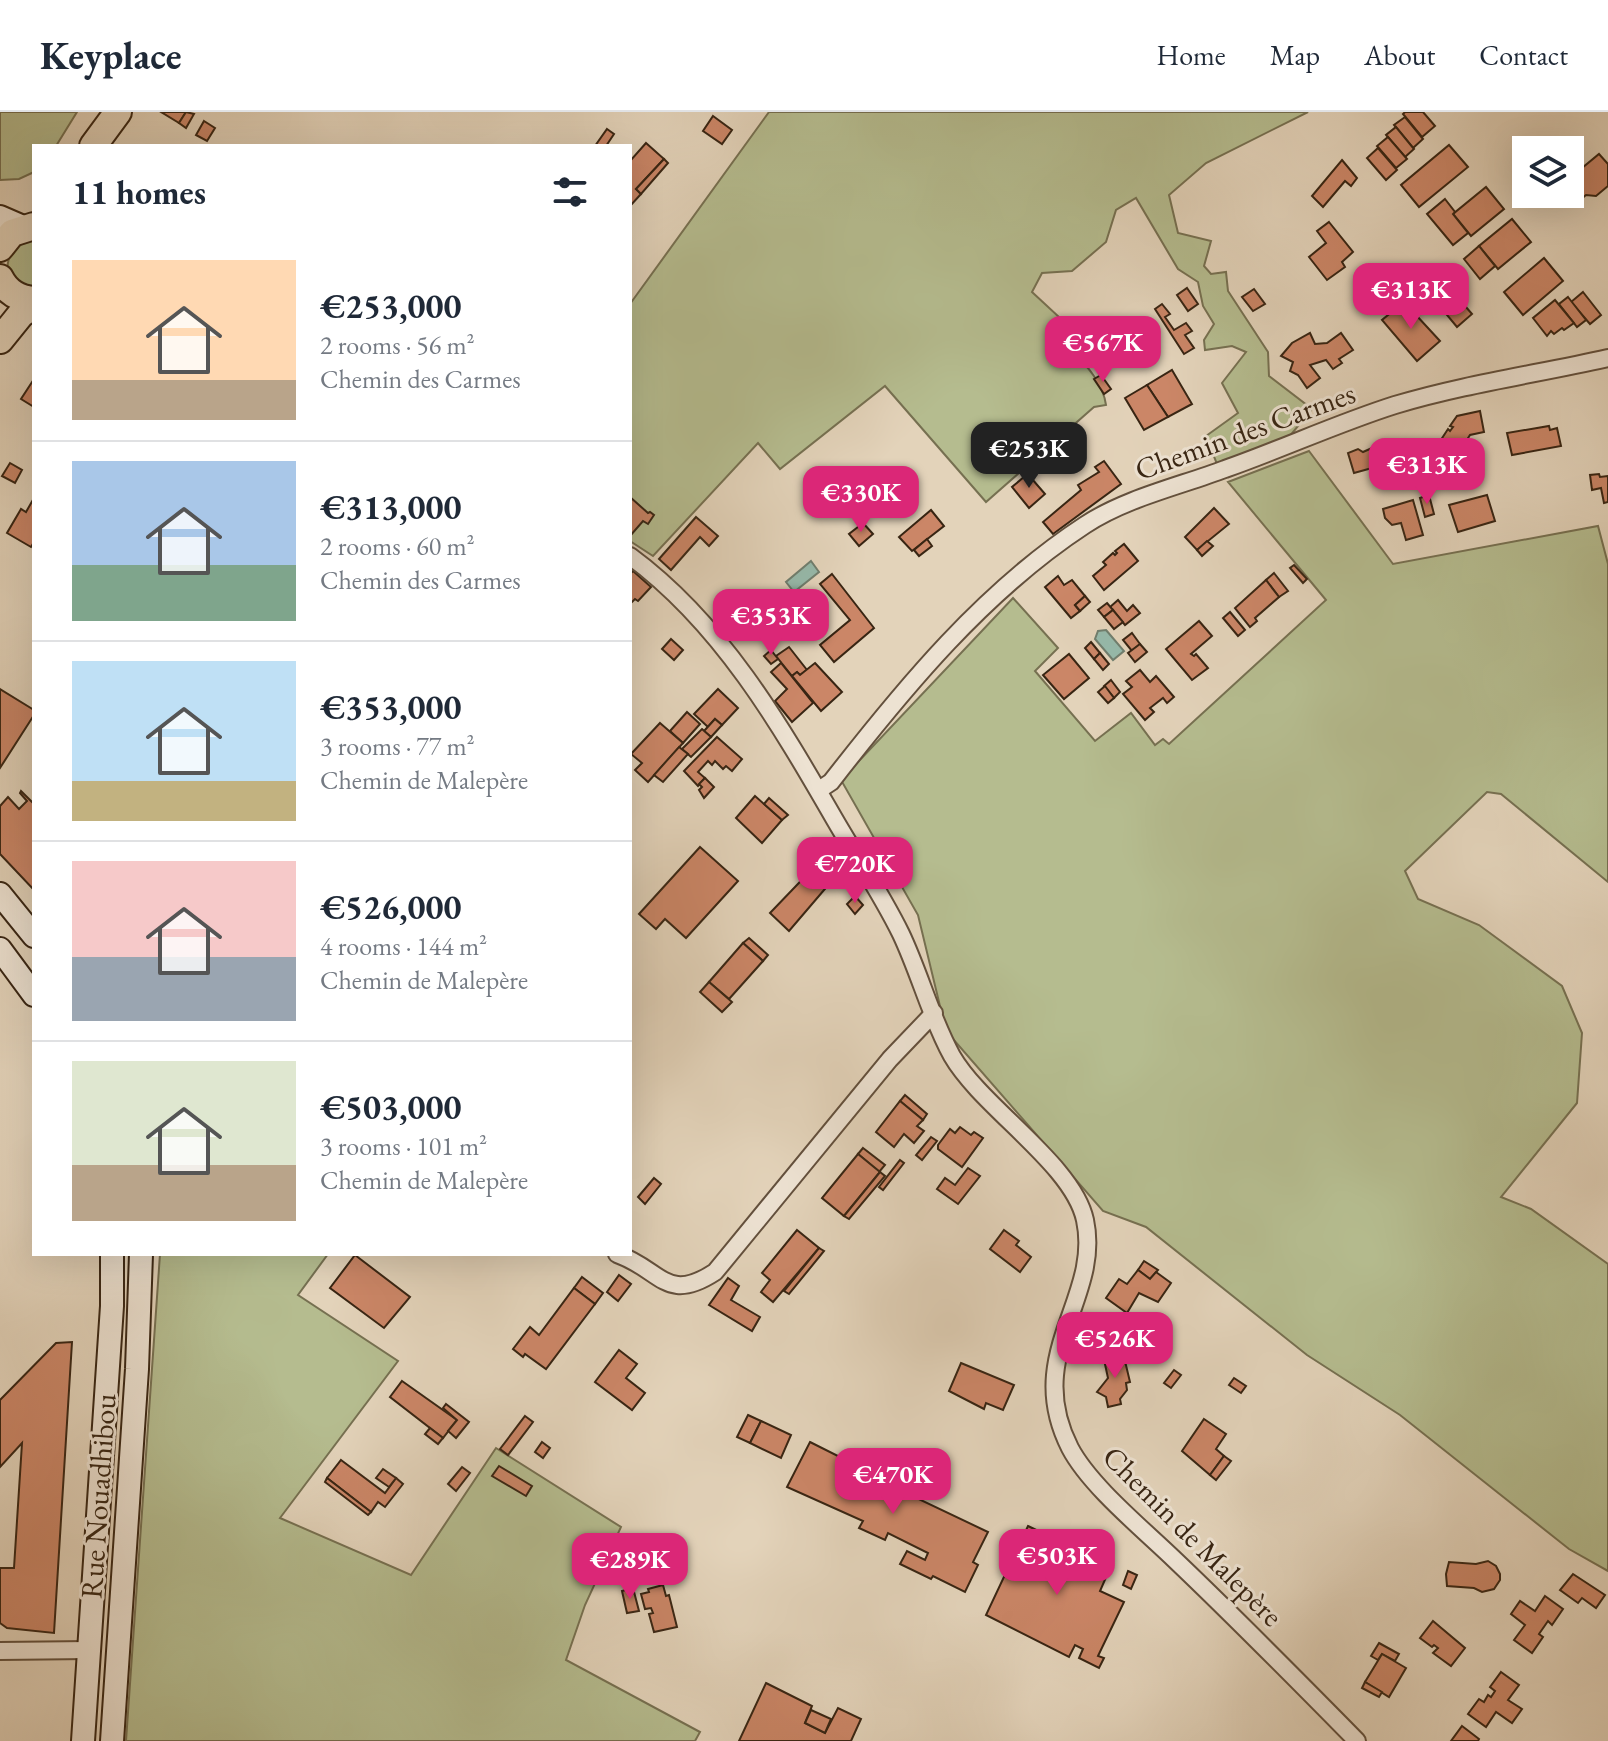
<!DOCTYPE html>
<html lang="en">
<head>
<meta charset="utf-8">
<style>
	:root { --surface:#fff; --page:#f6f6f7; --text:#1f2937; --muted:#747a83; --line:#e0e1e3; --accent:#db2777 }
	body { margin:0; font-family:"EB Garamond",serif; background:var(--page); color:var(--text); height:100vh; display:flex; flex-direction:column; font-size:30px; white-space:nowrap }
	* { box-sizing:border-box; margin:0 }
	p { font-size:26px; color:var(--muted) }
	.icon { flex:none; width:44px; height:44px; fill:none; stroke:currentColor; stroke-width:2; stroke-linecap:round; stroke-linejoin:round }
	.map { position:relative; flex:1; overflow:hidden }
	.details { position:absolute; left:32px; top:32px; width:600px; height:1112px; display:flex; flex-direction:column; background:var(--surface); border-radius:0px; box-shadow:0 8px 32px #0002 }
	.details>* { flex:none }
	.fabs { position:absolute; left:1512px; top:24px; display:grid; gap:16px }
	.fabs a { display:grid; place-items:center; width:72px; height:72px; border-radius:0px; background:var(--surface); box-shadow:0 8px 32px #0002; font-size:40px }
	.price { position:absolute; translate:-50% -68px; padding:0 18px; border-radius:16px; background:var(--accent); color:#fff; font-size:26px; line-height:52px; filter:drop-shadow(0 2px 4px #0008) }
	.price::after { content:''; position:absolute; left:50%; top:48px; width:24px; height:18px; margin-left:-12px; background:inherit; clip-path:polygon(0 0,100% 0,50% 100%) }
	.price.active { background:#222; color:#fff }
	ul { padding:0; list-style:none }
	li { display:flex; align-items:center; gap:24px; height:200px; padding:0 40px }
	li+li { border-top:2px solid var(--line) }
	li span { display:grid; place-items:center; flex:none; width:224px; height:160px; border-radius:0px; color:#555 }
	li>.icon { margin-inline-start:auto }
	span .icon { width:96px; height:96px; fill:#fffc; stroke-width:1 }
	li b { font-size:34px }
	h2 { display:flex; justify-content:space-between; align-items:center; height:96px; padding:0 40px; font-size:34px }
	header { display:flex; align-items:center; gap:48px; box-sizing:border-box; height:112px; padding:0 40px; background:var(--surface); border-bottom:2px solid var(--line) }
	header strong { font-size:38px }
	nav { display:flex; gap:44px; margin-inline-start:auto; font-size:28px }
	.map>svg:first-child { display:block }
	.green { fill:#b5bc8f; stroke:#767051; stroke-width:2 }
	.water { fill:#96b9aa; stroke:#707e6e; stroke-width:2 }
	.building { fill:#cb8667; stroke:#382513; stroke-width:2 }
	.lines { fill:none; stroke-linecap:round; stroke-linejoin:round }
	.street-casing { stroke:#63503d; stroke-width:20 }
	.secondary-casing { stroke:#382513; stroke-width:26 }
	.primary-casing { stroke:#382513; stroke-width:30 }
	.street { stroke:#ede2d2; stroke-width:16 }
	.secondary { stroke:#ede2d2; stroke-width:22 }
	.primary { stroke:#e3d3ba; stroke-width:26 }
	.labels { text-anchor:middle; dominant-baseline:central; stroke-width:6; stroke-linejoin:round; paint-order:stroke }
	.street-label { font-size:30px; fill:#382513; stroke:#ede2d2 }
</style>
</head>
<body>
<header>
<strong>Keyplace</strong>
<nav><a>Home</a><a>Map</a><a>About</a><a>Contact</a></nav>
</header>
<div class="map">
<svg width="1608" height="1629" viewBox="0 0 1608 1629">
	<rect width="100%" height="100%" fill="#e3d3ba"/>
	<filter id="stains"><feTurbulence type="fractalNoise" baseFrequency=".0025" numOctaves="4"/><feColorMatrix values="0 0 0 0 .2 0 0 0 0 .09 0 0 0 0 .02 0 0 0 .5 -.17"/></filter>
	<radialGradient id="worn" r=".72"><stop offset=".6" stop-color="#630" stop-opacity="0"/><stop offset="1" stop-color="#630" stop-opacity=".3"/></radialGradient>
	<g class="green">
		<polygon points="0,0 77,0 56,34 34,34 34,60 19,67 0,68"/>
		<path d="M769,0h539l-102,51 -37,32 9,38 33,8 -7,25 7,8 15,-2 2,19 40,61 1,24 43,33 -32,39 -63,16 -11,-28 32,-23 -16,-30 24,-31 -14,-6 -27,4 -1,-10 10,-16 -11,-18 -5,-24 -20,-13 -42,-71 -20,12 -10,32 -34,29 -30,2 -10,19 41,38 -4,16c15,17 34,36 37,59l-12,2 -108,95 -101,-116 -105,83 -22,-26 -105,113 -23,-15v-237z"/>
		<path d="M34,127v54l-26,-19c-3,-20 8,-30 26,-35z"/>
		<polygon points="1309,339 1393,452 1598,414 1608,452 1608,770 1501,682 1487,680 1405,759 1418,787 1479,813 1562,874 1582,921 1577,991 1501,1085 1531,1097 1608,1152 1608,1459 1569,1437 1400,1303 1307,1243 1146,1115 1103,1099 946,919 918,803 841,668 1013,486 1058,536 1035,559 1095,629 1131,601 1155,633 1163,627 1169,632 1326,488 1228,370"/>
		<polygon points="160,1142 328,1142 298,1183 398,1249 280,1406 411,1463 496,1336 621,1415 585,1493 566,1548 700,1620 695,1629 126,1629"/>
	</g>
	<g class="water">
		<polygon points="811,449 819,460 794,480 786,470"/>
		<polygon points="1106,518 1124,539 1113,548 1095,527 1098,519"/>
	</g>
	<g class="building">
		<polygon points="161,0 186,0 179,11"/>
		<polygon points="186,0 194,2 186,16 179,11"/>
		<polygon points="1405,0 1423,0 1435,14 1422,25 1403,2"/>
		<polygon points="713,4 732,18 722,32 703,19"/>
		<polygon points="1405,5 1423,27 1413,36 1394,13"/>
		<polygon points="204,9 215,16 207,29 196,23"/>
		<polygon points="1396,15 1414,37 1405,45 1386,23"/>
		<polygon points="607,17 614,22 606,34 595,34"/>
		<polygon points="1388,25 1407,47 1396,56 1377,34"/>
		<polygon points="646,31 664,47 636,77 641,82 631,93 630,49"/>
		<polygon points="1449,33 1468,55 1419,95 1401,73"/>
		<polygon points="1378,36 1397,58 1386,68 1367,46"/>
		<polygon points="1599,42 1608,52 1608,74 1596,84 1586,83 1574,93 1565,82 1570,82 1570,66"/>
		<polygon points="664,47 668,51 641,82 636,77"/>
		<polygon points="1342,48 1357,66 1351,74 1345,69 1323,95 1312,84"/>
		<polygon points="1526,65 1526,82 1548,83 1535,93 1518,72"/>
		<polygon points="1486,75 1504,97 1471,124 1453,102"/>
		<polygon points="1445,87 1455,100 1453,102 1468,121 1453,133 1427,102"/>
		<polygon points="1512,107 1531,130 1498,157 1479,134"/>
		<polygon points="1329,110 1353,140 1342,150 1345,155 1327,168 1309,145 1326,131 1317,119"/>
		<polygon points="1479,134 1495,154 1480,167 1464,147"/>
		<polygon points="1544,146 1563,169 1523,203 1504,180"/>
		<polygon points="1383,173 1391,175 1393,183 1387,188 1380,186 1378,178"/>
		<polygon points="1187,176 1198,192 1188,199 1177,183"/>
		<polygon points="1254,177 1265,192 1253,199 1242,185"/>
		<polygon points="1452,179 1472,202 1457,215 1437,191"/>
		<polygon points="1583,180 1601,203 1590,212 1571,190"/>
		<polygon points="1568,185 1586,208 1577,215 1559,192"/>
		<polygon points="1555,188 1574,211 1564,218 1562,216 1554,222 1551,219 1547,224 1533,206"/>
		<polygon points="1404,190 1440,229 1417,249 1382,208"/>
		<polygon points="1162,192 1170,202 1165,205 1174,218 1186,211 1192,219 1185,223 1194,236 1184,242 1155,197"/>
		<polygon points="1310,221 1315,232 1327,231 1341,221 1353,238 1339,247 1342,251 1333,257 1326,248 1310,253 1320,266 1307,276 1298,263 1290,259 1293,250 1281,244 1292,231"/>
		<polygon points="1172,258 1192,292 1168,305 1147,273"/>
		<polygon points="1101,263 1111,277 1104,282 1094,267"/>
		<polygon points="34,267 34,295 21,287"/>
		<polygon points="1147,273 1168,305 1144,318 1125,286"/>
		<polygon points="1480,299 1484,320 1470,323 1460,339 1456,337 1450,347 1435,337 1448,317 1450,319 1453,315 1450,314 1457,304"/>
		<polygon points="1549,314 1550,318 1557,316 1561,334 1512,343 1507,321"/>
		<polygon points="1383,331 1390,351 1354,361 1348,341 1358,337 1363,340"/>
		<polygon points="1104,349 1121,372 1053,422 1043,410 1081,378 1078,373 1099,360 1095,355"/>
		<polygon points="10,351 22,358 15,371 2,364"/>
		<polygon points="1031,359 1036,363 1032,367 1045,382 1029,396 1012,375"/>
		<polygon points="1599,362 1600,365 1608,364 1608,390 1604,391 1601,376 1592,378 1590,363"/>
		<polygon points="1429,383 1434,402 1425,405 1420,386"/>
		<polygon points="1487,383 1495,409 1458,420 1449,393"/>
		<polygon points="630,385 648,401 650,400 654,403 648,412 643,409 630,424"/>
		<polygon points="34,386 34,430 31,435 7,421 21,397 26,400"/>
		<polygon points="1413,388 1423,423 1406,428 1401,411 1392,413 1385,406 1383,397"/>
		<polygon points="1214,396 1229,412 1197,438 1185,425"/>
		<polygon points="931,398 944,414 912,439 899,425"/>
		<polygon points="696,405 718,424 709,434 700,425 671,458 659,447"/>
		<polygon points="863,411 873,422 859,434 849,422"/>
		<polygon points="927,427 932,434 919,444 914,438"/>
		<polygon points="1207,429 1213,434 1202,444 1197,438"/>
		<polygon points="1124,432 1138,449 1104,478 1093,464 1106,453 1103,450 1113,441 1115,443 1117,441 1115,439"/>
		<polygon points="1294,453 1307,467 1303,471 1290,456"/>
		<polygon points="633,459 651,475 638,489 635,487 631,491 630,462"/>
		<polygon points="1274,461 1288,479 1279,485 1266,468"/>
		<polygon points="832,462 874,516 834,550 820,533 850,508 820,472"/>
		<polygon points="1058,464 1064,473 1072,468 1085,484 1075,493 1080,499 1071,506 1045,475"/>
		<polygon points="1266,468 1279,485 1255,506 1257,509 1250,515 1235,496"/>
		<polygon points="1085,484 1090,490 1080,499 1075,493"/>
		<polygon points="1118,488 1127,499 1133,493 1140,501 1125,513 1110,495"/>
		<polygon points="1107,491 1113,498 1104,505 1098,498"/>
		<polygon points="1113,498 1123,510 1114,517 1104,505"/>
		<polygon points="1230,500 1245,518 1238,524 1223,506"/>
		<polygon points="1199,509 1212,524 1191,542 1194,544 1196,542 1208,556 1192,568 1166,537"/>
		<polygon points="1132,521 1140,532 1132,539 1123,528"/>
		<polygon points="671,527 683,538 674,548 662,537"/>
		<polygon points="1091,530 1100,541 1094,547 1085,536"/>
		<polygon points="1140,532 1147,540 1135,550 1128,541"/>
		<polygon points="789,535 807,558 800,563 797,560 792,564 776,544"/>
		<polygon points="771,538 778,547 771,552 764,544"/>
		<polygon points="1100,541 1109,552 1103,558 1094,547"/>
		<polygon points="1069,542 1089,566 1064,587 1043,563"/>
		<polygon points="781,551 813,591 792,610 775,589 787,577 771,560"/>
		<polygon points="815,551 842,580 821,599 792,564 797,560 800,563"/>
		<polygon points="1140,558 1150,570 1156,564 1174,585 1167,591 1163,586 1150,596 1154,600 1145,608 1123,582 1132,575 1126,569"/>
		<polygon points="1111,568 1120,580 1114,586 1104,574"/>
		<polygon points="1105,574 1114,586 1108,591 1098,580"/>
		<polygon points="0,577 34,598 34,603 0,656"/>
		<polygon points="718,577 738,596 722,613 715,607 708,615 694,602"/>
		<polygon points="687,600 700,612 683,631 670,619"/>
		<polygon points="715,607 722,613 711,625 704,619"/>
		<polygon points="660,611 683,631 648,670 635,658 642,651 631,642"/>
		<polygon points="702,617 711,625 691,645 682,637"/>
		<polygon points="717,625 742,647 732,659 726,654 723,657 715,649 712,653 708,649 698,660 705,666 698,674 684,659"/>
		<polygon points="679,635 688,642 663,670 654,663"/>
		<polygon points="705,666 714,675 704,686 699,678 702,675 699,672"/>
		<polygon points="21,679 34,692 34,778 0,742 0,694 8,685 19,697 27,689 20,681"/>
		<polygon points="755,684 782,708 762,731 736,706"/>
		<polygon points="769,686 788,703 782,708 764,692"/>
		<polygon points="830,727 835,731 823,743 819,739"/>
		<polygon points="700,735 738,769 686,826 665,807 656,817 639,802"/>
		<polygon points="820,749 836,764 789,819 770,801"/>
		<polygon points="855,784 863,793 855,802 847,792"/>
		<polygon points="749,826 768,843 763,849 743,831"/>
		<polygon points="743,831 763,849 729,887 709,870"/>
		<polygon points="709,870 732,890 722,900 700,880"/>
		<polygon points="905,983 927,1002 923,1008 900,989"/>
		<polygon points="900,989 923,1008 917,1014 924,1019 914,1031 904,1022 894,1035 876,1020"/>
		<polygon points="960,1015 971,1023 974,1020 983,1026 962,1055 938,1037 938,1033 950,1017 955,1021"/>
		<polygon points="931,1025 937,1029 922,1048 916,1043"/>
		<polygon points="863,1036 885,1053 879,1060 858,1042"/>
		<polygon points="858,1042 880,1060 844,1104 822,1086"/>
		<polygon points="900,1048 904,1051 883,1078 879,1075"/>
		<polygon points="968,1056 980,1064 958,1092 937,1077 945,1066 955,1073"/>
		<polygon points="880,1060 885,1064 849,1107 844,1104"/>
		<polygon points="654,1066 661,1072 645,1092 638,1085"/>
		<polygon points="797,1118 819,1136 773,1190 761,1180 770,1168 762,1161"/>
		<polygon points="1004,1118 1019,1129 1016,1133 1031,1145 1020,1160 990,1137"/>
		<polygon points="819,1136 824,1139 789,1182 784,1179"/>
		<polygon points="355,1143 410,1185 384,1216 330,1176"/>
		<polygon points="1144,1149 1158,1158 1150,1167 1138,1158"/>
		<polygon points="1138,1158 1150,1167 1156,1160 1171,1171 1158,1190 1139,1181 1127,1201 1106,1186 1119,1167 1127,1172"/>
		<polygon points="619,1163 631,1172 618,1189 607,1180"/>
		<polygon points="582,1165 603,1181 595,1192 574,1176"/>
		<polygon points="728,1166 739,1174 731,1188 760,1205 752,1219 709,1193"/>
		<polygon points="574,1176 595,1192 546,1257 525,1242 523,1245 513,1237 530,1215 539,1223"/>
		<polygon points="72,1230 54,1521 7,1516 0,1511 0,1456 14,1456 22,1331 0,1355 0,1288 56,1231"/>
		<polygon points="619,1238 637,1252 626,1266 645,1281 632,1298 595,1270"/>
		<polygon points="1116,1241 1118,1250 1125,1249 1130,1270 1126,1271 1127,1278 1120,1287 1121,1292 1108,1295 1106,1285 1097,1280 1108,1266 1103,1243"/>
		<polygon points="961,1251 1014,1273 1003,1298 986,1291 984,1297 949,1279"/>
		<polygon points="1174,1258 1181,1263 1171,1276 1164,1271"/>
		<polygon points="1234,1266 1246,1274 1241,1281 1229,1273"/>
		<polygon points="402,1269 457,1308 443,1326 390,1285"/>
		<polygon points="446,1292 469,1310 456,1326 448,1319 457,1308 443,1296"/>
		<polygon points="748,1303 761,1309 750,1331 737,1325"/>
		<polygon points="525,1304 533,1310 508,1343 500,1337"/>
		<polygon points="1204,1307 1226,1322 1216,1337 1224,1344 1210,1363 1182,1339"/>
		<polygon points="761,1309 791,1323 781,1346 750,1331"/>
		<polygon points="430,1316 443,1326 438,1332 425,1322"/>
		<polygon points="542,1330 550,1336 543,1346 535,1340"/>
		<polygon points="810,1330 846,1348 845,1352 988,1420 973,1450 978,1453 965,1480 933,1464 931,1467 900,1452 907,1439 925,1448 928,1441 888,1421 885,1428 859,1416 863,1409 787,1375"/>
		<polygon points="1224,1344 1231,1349 1216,1368 1210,1363"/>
		<polygon points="341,1348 385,1381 396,1366 403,1372 385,1395 378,1390 371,1400 327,1366"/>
		<polygon points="499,1354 532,1374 526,1384 492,1364"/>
		<polygon points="462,1355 470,1361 456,1379 448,1372"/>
		<polygon points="383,1357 396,1366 389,1375 376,1366"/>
		<polygon points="327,1366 371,1400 368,1403 325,1370"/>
		<polygon points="1028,1414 1111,1454 1100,1479 1124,1490 1098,1544 1104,1546 1099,1556 1079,1546 1083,1537 1075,1533 1069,1545 986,1503"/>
		<polygon points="1488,1449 1496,1454 1500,1462 1500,1468 1494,1477 1482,1480 1474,1476 1447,1474 1446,1462 1449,1450 1476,1452"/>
		<polygon points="1128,1459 1137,1463 1131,1477 1123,1473"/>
		<polygon points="1573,1462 1605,1483 1596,1496 1582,1486 1578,1491 1560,1478"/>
		<polygon points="663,1473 666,1484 669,1483 677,1515 654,1520 649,1502 653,1501 651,1496 645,1497 641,1482 649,1480 648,1477"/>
		<polygon points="633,1476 639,1499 627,1501 622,1479"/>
		<polygon points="1545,1484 1563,1497 1552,1513 1548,1509 1539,1522 1543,1525 1532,1541 1514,1528 1525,1513 1511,1502 1520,1489 1535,1499"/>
		<polygon points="1433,1509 1465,1536 1451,1554 1433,1541 1438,1536 1434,1533 1432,1535 1420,1526"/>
		<polygon points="1379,1531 1399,1542 1395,1549 1382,1542 1378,1548 1371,1544"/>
		<polygon points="1382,1542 1406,1556 1389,1585 1365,1570"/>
		<polygon points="1501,1560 1519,1573 1508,1588 1522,1597 1512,1611 1496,1600 1486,1615 1468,1602 1479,1587 1484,1590 1488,1583 1491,1585 1495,1579 1490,1575"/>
		<polygon points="1365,1570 1382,1580 1379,1585 1362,1576"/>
		<polygon points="766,1571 812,1594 805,1611 825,1621 838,1596 861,1607 851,1629 739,1629"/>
		<polygon points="811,1598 831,1607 825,1621 805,1611"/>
		<polygon points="1462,1614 1479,1627 1478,1629 1451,1629"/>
	</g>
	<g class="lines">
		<defs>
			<g id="street">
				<path d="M630,444c91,67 149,167 205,264 22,38 47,75 66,114 19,40 30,84 51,122 30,52 121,108 133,164 17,79 -63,134 -15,228 20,38 73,81 105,112 62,59 122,120 182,181"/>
				<path d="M819,678l12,-8c73,-94 153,-191 254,-257 41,-27 95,-39 140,-56 57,-20 113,-46 170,-64 70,-21 142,-31 213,-47"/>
				<path d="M617,1142c45,16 49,50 98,18l175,-213 44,-46"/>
				<polyline points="0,1539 89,1538"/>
			</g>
			<g id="secondary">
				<polyline points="0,105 23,115"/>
				<polyline points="0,782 34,824"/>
				<polyline points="0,837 34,883"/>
				<polyline points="83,1629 112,1194 112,1142"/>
				<polyline points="112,1629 137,1257 141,1142"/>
			</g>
			<g id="primary">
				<polyline points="93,34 118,0"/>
				<polyline points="0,136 12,121 34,114"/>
				<path d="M0,166c7,14 19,21 34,22"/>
				<polyline points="0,228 21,202 34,194"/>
			</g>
		</defs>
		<use href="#street" class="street-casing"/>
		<use href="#secondary" class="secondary-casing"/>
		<use href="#primary" class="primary-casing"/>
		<use href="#street" class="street"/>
		<use href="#secondary" class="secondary"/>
		<use href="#primary" class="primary"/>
	</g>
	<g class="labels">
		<g class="street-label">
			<text transform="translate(1245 319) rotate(-20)">Chemin des Carmes</text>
			<text transform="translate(98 1384) rotate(-86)">Rue Nouadhibou</text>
			<text transform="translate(1193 1424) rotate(45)">Chemin de Malepère</text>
		</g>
	</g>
	<rect width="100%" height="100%" filter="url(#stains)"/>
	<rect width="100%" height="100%" fill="url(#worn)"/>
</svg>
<div class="fabs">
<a><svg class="icon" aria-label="layers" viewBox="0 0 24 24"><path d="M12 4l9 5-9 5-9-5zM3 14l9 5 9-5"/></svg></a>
</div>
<b class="price" style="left:1411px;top:219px">€313K</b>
<b class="price" style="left:1103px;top:272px">€567K</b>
<b class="price active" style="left:1029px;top:378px">€253K</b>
<b class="price" style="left:1427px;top:394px">€313K</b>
<b class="price" style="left:861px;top:422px">€330K</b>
<b class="price" style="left:771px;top:545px">€353K</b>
<b class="price" style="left:855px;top:793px">€720K</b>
<b class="price" style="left:1115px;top:1268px">€526K</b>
<b class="price" style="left:893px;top:1404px">€470K</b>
<b class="price" style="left:1057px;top:1485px">€503K</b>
<b class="price" style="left:630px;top:1489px">€289K</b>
<section class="details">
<h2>11 homes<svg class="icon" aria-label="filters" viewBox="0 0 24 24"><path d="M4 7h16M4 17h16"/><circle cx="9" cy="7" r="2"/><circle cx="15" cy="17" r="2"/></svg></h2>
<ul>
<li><span style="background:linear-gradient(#ffd9b3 75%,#b9a48a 0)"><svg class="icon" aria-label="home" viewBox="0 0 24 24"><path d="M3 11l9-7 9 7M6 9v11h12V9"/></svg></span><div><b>€253,000</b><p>2 rooms · 56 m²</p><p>Chemin des Carmes</p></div></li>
<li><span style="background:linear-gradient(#a9c7e8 65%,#7fa58c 0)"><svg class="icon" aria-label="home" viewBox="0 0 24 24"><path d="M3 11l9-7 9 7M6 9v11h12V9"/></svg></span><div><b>€313,000</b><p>2 rooms · 60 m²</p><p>Chemin des Carmes</p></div></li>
<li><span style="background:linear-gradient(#bfe0f5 75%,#c2b280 0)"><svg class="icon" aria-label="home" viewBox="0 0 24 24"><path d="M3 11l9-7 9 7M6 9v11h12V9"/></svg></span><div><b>€353,000</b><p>3 rooms · 77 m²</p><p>Chemin de Malepère</p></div></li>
<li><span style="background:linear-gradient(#f6c9c9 60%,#9aa5b1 0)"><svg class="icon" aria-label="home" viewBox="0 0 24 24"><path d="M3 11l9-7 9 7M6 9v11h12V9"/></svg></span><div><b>€526,000</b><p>4 rooms · 144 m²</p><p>Chemin de Malepère</p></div></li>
<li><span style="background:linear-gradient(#dfe7d0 65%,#b9a48a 0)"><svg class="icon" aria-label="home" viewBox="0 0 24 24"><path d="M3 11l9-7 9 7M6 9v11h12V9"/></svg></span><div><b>€503,000</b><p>3 rooms · 101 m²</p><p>Chemin de Malepère</p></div></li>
</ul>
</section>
</div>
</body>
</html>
